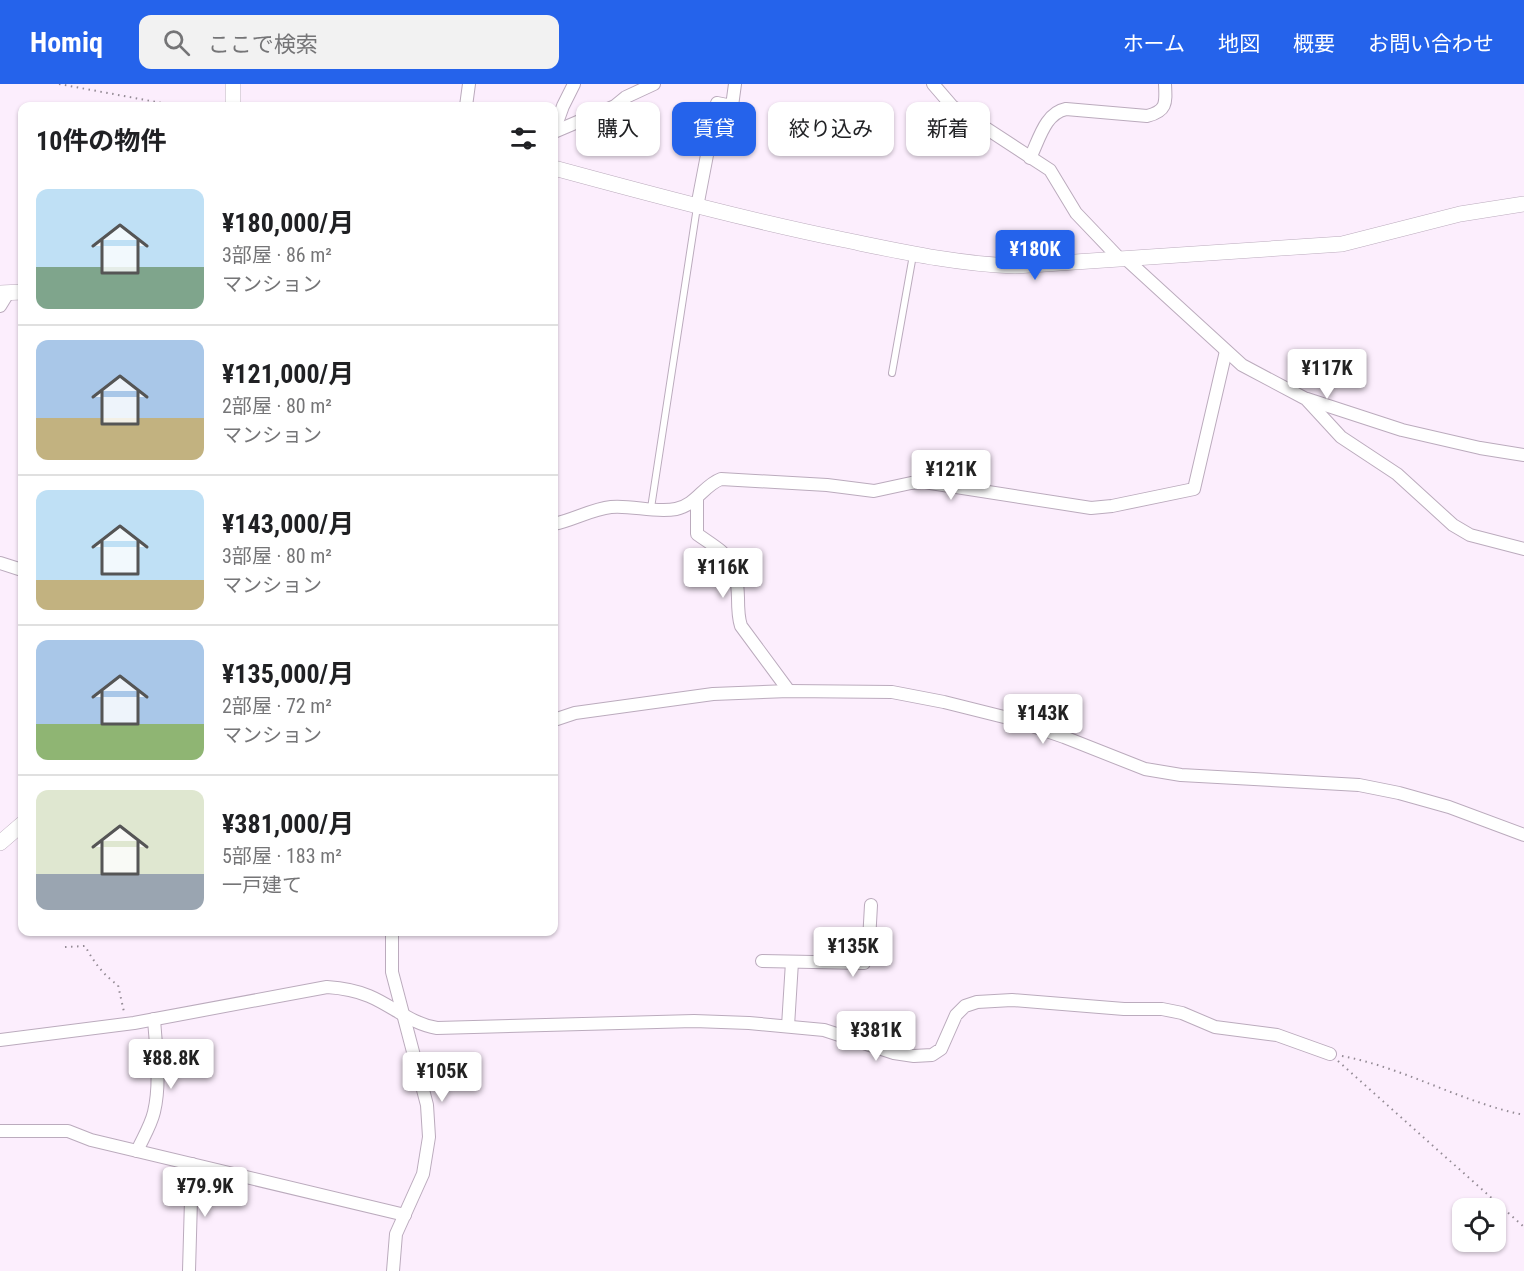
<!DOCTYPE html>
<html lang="ja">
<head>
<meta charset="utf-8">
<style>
	:root { --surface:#fff; --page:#f2f2f2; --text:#202124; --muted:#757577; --line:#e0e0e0; --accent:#2563eb }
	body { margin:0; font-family:"Roboto Condensed","Noto Sans JP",sans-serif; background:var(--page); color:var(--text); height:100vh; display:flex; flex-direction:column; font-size:22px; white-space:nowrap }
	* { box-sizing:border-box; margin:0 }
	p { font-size:20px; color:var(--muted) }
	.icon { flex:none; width:33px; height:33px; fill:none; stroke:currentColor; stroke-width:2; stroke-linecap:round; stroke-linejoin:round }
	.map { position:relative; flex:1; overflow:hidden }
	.drawer { position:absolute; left:18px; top:18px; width:540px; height:834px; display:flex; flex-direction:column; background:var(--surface); border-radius:12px; box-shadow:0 2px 4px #0004 }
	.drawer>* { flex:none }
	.banner { position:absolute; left:576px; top:18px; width:570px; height:54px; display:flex; gap:12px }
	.buttons { position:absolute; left:1452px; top:1114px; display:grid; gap:12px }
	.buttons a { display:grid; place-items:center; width:54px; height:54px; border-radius:12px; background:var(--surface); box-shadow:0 2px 4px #0004; font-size:30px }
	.price { position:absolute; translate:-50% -51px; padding:0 14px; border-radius:6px; background:#fff; color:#222; font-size:20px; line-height:39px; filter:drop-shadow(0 2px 3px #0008) }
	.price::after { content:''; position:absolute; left:50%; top:36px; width:18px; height:14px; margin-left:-9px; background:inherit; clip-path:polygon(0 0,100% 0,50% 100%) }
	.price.current { background:var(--accent); color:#fff }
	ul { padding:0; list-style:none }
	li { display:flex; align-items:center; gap:18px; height:150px; padding:0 18px }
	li+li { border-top:2px solid var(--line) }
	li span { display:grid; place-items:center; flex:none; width:168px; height:120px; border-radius:12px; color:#555 }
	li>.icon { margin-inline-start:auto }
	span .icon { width:72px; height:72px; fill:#fffc; stroke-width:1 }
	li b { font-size:26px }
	h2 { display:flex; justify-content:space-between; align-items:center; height:72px; padding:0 18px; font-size:26px }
	.pill { padding:0 21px; border-radius:12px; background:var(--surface); box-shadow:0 2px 4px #0004; font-size:21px; line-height:54px }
	.pill.current { background:var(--accent); color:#fff }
	header { display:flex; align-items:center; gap:36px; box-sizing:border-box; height:84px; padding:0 30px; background:var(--accent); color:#fff }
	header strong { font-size:28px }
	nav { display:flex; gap:33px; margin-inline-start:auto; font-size:21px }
	.search { width:420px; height:54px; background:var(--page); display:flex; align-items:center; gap:15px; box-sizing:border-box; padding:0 21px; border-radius:12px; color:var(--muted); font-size:22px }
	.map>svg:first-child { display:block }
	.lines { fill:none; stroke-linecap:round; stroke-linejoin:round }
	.service-casing { stroke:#bbabbd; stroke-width:8 }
	.minor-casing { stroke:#bbabbd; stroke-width:14 }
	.tertiary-casing { stroke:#bbabbd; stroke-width:16 }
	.path { stroke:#948b95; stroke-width:2; stroke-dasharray:1.5 4.5; stroke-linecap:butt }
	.service { stroke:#fff; stroke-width:6 }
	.minor { stroke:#fff; stroke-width:12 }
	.tertiary { stroke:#fff; stroke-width:15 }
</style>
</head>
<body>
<header>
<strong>Homiq</strong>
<div class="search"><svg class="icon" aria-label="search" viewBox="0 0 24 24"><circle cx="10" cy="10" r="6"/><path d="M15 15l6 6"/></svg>ここで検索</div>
<nav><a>ホーム</a><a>地図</a><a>概要</a><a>お問い合わせ</a></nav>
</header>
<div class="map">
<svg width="1524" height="1187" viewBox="0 0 1524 1187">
	<rect width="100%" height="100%" fill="#fceefd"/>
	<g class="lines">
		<defs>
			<g id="service">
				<polyline points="892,289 913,171"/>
				<polyline points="651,424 697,123"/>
			</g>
			<g id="minor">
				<polyline points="933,0 952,22 1050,86 1076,129 1119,174"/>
				<polyline points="466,22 469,0"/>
				<polyline points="554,47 563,22 574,0"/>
				<polyline points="554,48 615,22 626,13 654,0"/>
				<path d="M1030,74c9,-18 15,-45 36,-49l81,7c20,-5 19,-13 18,-32"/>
				<polyline points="697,123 717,19 732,22 735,0"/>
				<polyline points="1125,174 1242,281 1306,315 1341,353 1397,390 1453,441 1470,451 1524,465"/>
				<polyline points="0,222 8,209"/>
				<polyline points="1307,315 1402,346 1480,364 1524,371"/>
				<path d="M697,414v36c31,22 40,23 41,64 0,9 0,19 3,28l48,65"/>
				<path d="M554,440c19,-4 38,-15 57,-17 21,-2 44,6 65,2 20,-4 28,-24 45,-30l106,6 47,6 37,-8 13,-1 167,26 21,-2 82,-17 32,-138"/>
				<polyline points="0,479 22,486"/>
				<polyline points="554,636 575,629 713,610 789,607 892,608 944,618 1012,635 1064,653 1145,685 1181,691 1359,701 1399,709 1449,723 1524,751"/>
				<polyline points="392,848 392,888 427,1021 429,1053 423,1090 396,1150 393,1187"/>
				<polyline points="762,877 864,879 869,857 871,821"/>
				<polyline points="788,942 792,878"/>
				<path d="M0,956l134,-17 193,-36c15,1 28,3 42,9 24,10 42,28 68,32l257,-7 55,2 75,7 70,23 20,3 18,-1 9,-6 15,-34 9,-9 12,-4 35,-2 112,9h38l20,4 33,14 62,8 53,19"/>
				<polyline points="0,1047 68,1047 91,1056 405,1131"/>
				<path d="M137,1067c6,-13 14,-26 17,-39 7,-29 2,-63 0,-93"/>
				<polyline points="189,1187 192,1080"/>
			</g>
			<g id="tertiary">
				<polyline points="233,22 233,0"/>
				<path d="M554,84c96,26 193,52 291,72 58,12 111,24 170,26l327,-22 118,-30 64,-10"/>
				<polyline points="0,209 22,208"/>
				<polyline points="0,759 22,740"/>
			</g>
		</defs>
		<use href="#service" class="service-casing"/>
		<use href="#minor" class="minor-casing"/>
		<use href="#tertiary" class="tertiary-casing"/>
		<g class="path">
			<polyline points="59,0 178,22"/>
			<path d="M65,863l20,-1c9,16 18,29 33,39l6,27"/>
			<path d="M1342,972c63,12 119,46 182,59"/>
			<polyline points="1338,977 1524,1143"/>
		</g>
		<use href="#service" class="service"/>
		<use href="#minor" class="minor"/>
		<use href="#tertiary" class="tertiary"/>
	</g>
</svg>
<div class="buttons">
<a><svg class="icon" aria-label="locate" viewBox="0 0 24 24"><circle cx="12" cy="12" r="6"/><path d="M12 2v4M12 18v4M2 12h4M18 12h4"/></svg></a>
</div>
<b class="price current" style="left:1035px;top:197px">¥180K</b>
<b class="price" style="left:1327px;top:316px">¥117K</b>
<b class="price" style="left:951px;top:417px">¥121K</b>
<b class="price" style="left:723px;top:515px">¥116K</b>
<b class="price" style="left:1043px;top:661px">¥143K</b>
<b class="price" style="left:853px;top:894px">¥135K</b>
<b class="price" style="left:876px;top:978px">¥381K</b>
<b class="price" style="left:171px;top:1006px">¥88.8K</b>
<b class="price" style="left:442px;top:1019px">¥105K</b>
<b class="price" style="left:205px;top:1134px">¥79.9K</b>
<div class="banner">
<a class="pill">購入</a>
<a class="pill current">賃貸</a>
<a class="pill">絞り込み</a>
<a class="pill">新着</a>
</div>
<section class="drawer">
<h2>10件の物件<svg class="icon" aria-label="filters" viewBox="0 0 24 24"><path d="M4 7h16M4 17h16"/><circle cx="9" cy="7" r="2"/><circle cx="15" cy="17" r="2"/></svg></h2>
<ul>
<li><span style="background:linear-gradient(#bfe0f5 65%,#7fa58c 0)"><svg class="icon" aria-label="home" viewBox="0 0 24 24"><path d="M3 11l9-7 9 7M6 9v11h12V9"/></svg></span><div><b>¥180,000/月</b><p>3部屋 · 86 m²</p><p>マンション</p></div></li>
<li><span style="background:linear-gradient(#a9c7e8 65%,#c2b280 0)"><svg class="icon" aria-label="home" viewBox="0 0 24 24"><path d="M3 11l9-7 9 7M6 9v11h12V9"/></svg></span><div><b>¥121,000/月</b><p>2部屋 · 80 m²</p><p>マンション</p></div></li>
<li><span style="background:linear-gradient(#bfe0f5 75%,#c2b280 0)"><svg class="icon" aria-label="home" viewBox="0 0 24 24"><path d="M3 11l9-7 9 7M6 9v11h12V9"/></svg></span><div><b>¥143,000/月</b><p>3部屋 · 80 m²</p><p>マンション</p></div></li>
<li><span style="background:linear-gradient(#a9c7e8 70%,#8fb573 0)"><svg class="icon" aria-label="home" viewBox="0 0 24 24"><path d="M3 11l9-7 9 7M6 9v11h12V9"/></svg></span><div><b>¥135,000/月</b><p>2部屋 · 72 m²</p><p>マンション</p></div></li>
<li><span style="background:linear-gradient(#dfe7d0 70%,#9aa5b1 0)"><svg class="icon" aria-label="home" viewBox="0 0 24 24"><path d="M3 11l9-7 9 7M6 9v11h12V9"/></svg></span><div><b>¥381,000/月</b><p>5部屋 · 183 m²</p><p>一戸建て</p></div></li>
</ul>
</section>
</div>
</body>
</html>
